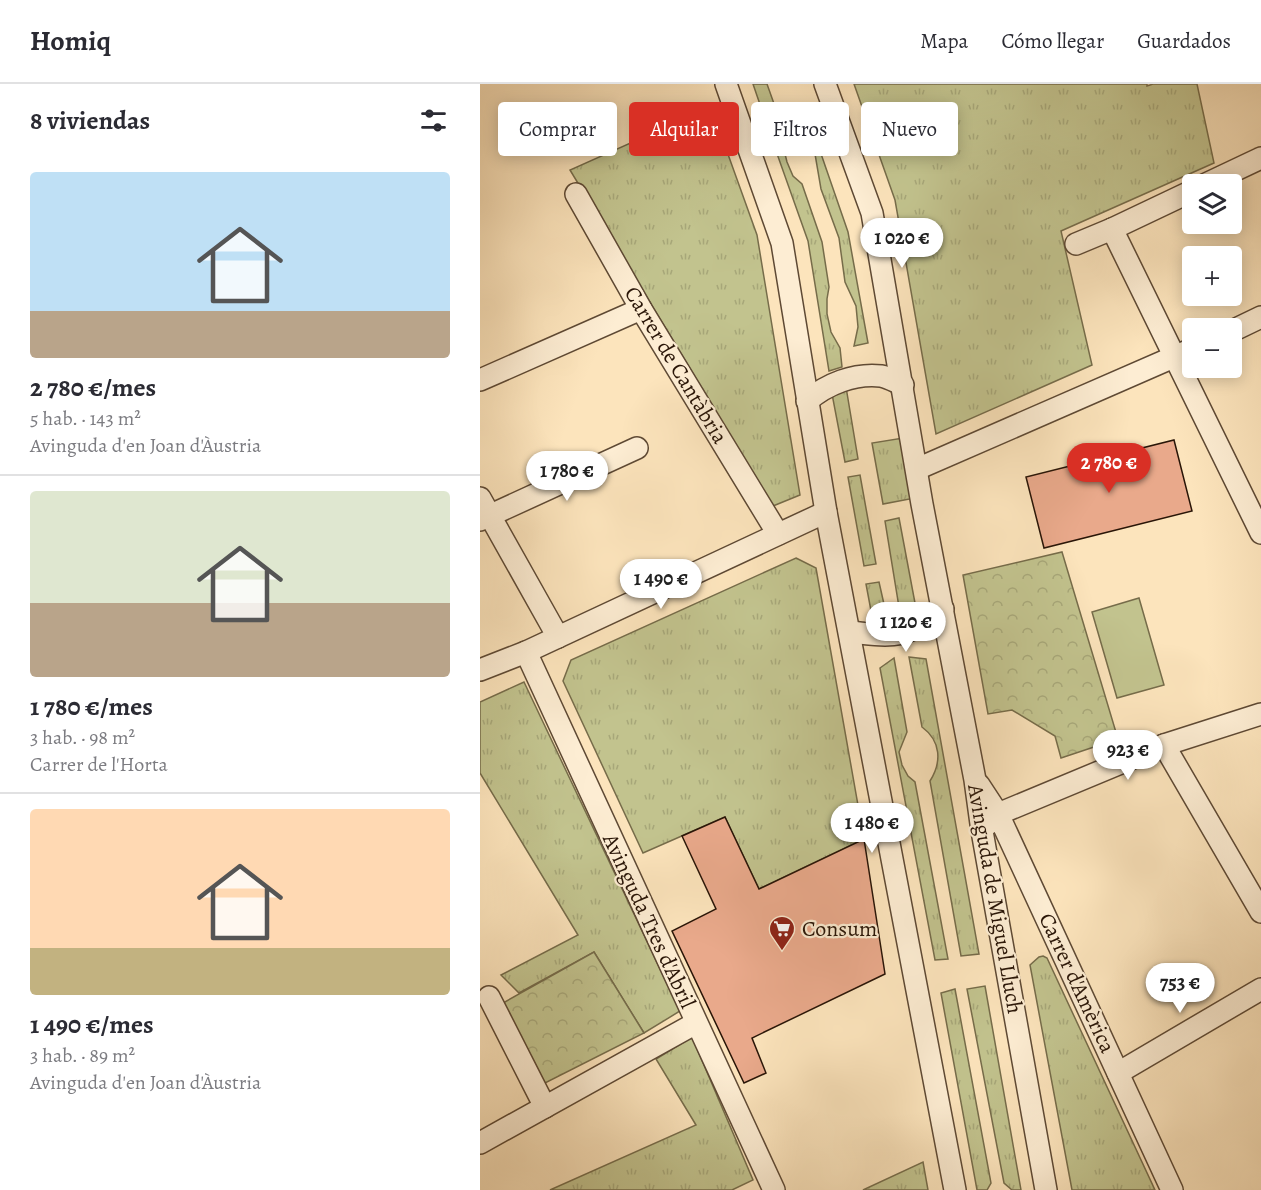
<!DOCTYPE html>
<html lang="es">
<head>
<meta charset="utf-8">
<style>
	:root { --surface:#fff; --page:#f7f7f7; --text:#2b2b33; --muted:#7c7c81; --line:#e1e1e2; --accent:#d93025 }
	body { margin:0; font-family:Alegreya,serif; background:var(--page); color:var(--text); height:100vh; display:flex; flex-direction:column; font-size:22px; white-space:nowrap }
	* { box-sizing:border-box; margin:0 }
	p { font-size:20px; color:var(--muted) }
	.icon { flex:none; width:33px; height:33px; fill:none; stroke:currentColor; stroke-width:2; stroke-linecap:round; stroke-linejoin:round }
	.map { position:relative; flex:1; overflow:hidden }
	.drawer { display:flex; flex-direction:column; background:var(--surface); width:480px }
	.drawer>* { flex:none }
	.top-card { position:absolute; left:18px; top:18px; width:570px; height:54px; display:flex; gap:12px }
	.controls { position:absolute; left:702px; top:90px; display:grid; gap:12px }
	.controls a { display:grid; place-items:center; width:60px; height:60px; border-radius:6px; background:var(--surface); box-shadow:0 3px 15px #0003; font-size:30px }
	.price { position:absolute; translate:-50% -51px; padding:0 14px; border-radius:21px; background:#fff; color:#222; font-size:20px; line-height:39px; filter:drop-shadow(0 2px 3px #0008) }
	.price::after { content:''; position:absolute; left:50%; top:36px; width:18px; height:14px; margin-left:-9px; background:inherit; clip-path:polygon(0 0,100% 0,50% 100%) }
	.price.selected { background:var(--accent); color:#fff }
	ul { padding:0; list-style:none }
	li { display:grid; align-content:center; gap:12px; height:318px; padding:0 30px }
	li+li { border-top:2px solid var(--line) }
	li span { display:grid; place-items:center; height:186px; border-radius:6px; color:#555 }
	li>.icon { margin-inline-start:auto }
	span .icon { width:108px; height:108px; fill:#fffc; stroke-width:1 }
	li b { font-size:26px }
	h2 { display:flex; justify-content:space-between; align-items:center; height:72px; padding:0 30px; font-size:26px }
	.pill { padding:0 21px; border-radius:6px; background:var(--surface); box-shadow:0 3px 15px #0003; font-size:21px; line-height:54px }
	.pill.selected { background:var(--accent); color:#fff }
	header { display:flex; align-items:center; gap:36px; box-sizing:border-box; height:84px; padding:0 30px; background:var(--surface); border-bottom:2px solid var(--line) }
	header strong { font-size:28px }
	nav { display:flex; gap:33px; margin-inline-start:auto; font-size:21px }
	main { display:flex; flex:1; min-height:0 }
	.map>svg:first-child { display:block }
	.grass { fill:url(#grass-tufts); stroke:#766c4a; stroke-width:1.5 }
	.park { fill:url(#park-crowns); stroke:#766c4a; stroke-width:1.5 }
	.garden { fill:#c2c38e; stroke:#766c4a; stroke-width:1.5 }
	.building { fill:#e9a98b; stroke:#291507; stroke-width:1.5 }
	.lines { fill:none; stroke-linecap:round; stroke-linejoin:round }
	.minor-casing { stroke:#5e4934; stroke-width:24 }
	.minor { stroke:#fdedd3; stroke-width:21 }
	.labels { text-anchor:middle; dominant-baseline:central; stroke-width:4.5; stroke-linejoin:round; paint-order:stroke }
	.street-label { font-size:22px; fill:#291507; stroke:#fdedd3 }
	.poi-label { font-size:22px; fill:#291507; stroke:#fdedd3; text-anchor:start }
</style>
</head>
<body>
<header>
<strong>Homiq</strong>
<nav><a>Mapa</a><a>Cómo llegar</a><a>Guardados</a></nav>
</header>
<main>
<section class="drawer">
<h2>8 viviendas<svg class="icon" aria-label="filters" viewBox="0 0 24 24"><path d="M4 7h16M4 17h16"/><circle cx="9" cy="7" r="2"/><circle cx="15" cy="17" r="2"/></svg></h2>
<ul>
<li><span style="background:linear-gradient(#bfe0f5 75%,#b9a48a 0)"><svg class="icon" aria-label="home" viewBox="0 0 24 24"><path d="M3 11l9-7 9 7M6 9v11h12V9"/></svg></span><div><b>2 780 €/mes</b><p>5 hab. · 143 m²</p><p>Avinguda d'en Joan d'Àustria</p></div></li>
<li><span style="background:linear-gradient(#dfe7d0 60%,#b9a48a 0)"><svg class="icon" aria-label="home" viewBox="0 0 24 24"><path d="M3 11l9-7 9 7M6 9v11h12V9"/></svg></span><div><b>1 780 €/mes</b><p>3 hab. · 98 m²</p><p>Carrer de l'Horta</p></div></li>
<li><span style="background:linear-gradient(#ffd9b3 75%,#c2b280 0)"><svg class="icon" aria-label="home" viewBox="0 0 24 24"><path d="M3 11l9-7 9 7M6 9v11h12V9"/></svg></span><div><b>1 490 €/mes</b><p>3 hab. · 89 m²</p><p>Avinguda d'en Joan d'Àustria</p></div></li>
</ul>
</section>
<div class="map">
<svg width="781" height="1106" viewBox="0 0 781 1106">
	<defs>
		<pattern id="grass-tufts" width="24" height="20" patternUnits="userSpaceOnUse" patternTransform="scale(1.5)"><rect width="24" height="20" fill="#c2c38e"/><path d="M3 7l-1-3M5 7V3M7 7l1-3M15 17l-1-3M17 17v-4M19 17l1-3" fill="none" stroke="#a7a779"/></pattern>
		<pattern id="park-crowns" width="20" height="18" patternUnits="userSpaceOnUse" patternTransform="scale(1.5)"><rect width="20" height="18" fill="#c2c38e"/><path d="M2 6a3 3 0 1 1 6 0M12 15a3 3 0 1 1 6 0" fill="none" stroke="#a7a779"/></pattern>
	</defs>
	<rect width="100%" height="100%" fill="#fce4bc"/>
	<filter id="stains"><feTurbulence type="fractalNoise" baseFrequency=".00333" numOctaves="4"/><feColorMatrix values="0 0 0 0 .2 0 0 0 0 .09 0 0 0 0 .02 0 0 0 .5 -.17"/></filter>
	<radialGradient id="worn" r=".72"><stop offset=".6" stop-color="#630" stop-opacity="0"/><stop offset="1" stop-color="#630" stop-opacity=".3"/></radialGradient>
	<g class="grass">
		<polygon points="273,0 287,0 298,31 285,35"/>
		<polygon points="374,0 667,0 667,2 673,0 717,0 734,79 581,147 612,281 456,350 415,116"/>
		<polygon points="231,23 277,151 320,411 293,422 90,86"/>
		<polygon points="329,35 368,148 388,259 374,262 378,243 376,222 365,198 359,154 341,105 335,70 328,51 320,38"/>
		<polygon points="301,46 303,62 307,78 313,92 322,100 342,158 349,203 347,215 347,230 351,248 360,264 362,283 349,287 328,157 290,50"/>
		<polygon points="366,303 378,375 365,378 352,310"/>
		<polygon points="423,354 435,414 403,420 392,359"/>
		<polygon points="380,391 396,480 384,482 368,393"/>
		<polygon points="419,434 435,519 419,523 405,437"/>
		<polygon points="316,474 336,484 384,755 279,805 245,733 163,769 83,597 91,576"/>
		<polygon points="399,498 406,529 392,532 386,500"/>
		<path d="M429,573l17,2 53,295 -18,2 -31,-175c12,-19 11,-40 -8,-54z"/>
		<polygon points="414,574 427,648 419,668 422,681 428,692 435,698 468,875 455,876 400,584"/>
		<polygon points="44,598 200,927 164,949 114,868 39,909 21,891 98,851 0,689 0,618"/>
		<polygon points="563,872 567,874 675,1106 592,1106 550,881 559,873"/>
		<polygon points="505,902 541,1106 532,1106 524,1099 487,905"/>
		<polygon points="475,905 511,1099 507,1106 497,1106 461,909"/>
		<polygon points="212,953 273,1096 252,1106 70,1106 216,1041 176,975"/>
		<polygon points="443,1078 448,1106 383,1106"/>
	</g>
	<g class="park">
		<polygon points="582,468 638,655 581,674 575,652 532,626 508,630 483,491"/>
		<polygon points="114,868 164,949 65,999 23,919"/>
	</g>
	<polygon class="garden" points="659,514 684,601 637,614 612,528"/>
	<g class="building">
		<polygon points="694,356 712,427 564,464 546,393"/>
		<polygon points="245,733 279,805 384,755 405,890 272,954 286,989 264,999 192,847 236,825 202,752"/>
	</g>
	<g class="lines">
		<defs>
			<g id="minor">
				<polyline points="246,0 302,159 346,428 475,1106"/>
				<polyline points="345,0 392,129 442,420 495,696 502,747 566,1106"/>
				<polyline points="726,100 781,74"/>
				<polyline points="96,110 161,225 298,450"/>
				<polyline points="632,145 781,449"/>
				<polyline points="596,160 632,145 712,107"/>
				<polyline points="752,247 781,233"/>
				<polyline points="0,296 161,225"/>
				<path d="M327,317c20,-17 47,-28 74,-25 7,1 15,6 22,9"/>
				<polyline points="437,385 712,265"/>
				<polyline points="0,414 78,553"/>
				<polyline points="0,436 157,364"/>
				<path d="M370,548c45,5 57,7 93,-23"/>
				<polyline points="46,568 294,1106"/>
				<polyline points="0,586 46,568 346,428"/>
				<polyline points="684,661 781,828"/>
				<polyline points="499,701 518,730 692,1106"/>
				<polyline points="508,740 518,730 684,661 781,630"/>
				<polyline points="9,913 65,1023"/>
				<polyline points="638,989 781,905"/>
				<polyline points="0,1059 216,939"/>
			</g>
		</defs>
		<use href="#minor" class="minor-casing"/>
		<use href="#minor" class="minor"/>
	</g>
	<defs>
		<symbol id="supermarket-pin" viewBox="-11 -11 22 30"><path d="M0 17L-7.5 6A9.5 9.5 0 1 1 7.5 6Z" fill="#8f2418" stroke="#fdedd3"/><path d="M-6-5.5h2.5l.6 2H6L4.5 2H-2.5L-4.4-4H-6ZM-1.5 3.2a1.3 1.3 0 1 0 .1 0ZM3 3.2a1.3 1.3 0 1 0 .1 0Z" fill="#fff"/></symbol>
	</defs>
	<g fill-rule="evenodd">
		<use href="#supermarket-pin" x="287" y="830" width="30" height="40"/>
	</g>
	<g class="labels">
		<g class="street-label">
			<text transform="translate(196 281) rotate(59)">Carrer de Cantàbria</text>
			<text transform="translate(515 815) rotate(80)">Avinguda de Miguel Lluch</text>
			<text transform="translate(169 837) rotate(65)">Avinguda Tres d'Abril</text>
			<text transform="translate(597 899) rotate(65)">Carrer d'Amèrica</text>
		</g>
		<g class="poi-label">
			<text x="322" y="845">Consum</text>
		</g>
	</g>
	<rect width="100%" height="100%" filter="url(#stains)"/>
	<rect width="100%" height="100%" fill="url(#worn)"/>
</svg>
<div class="controls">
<a><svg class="icon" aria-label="layers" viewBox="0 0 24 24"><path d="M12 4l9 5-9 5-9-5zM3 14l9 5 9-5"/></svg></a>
<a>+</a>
<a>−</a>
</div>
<b class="price" style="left:422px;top:185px">1 020 €</b>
<b class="price selected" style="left:629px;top:410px">2 780 €</b>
<b class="price" style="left:87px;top:418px">1 780 €</b>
<b class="price" style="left:181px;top:526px">1 490 €</b>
<b class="price" style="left:426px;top:569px">1 120 €</b>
<b class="price" style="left:648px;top:697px">923 €</b>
<b class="price" style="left:392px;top:770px">1 480 €</b>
<b class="price" style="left:700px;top:930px">753 €</b>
<div class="top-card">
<a class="pill">Comprar</a>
<a class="pill selected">Alquilar</a>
<a class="pill">Filtros</a>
<a class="pill">Nuevo</a>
</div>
</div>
</main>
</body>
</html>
